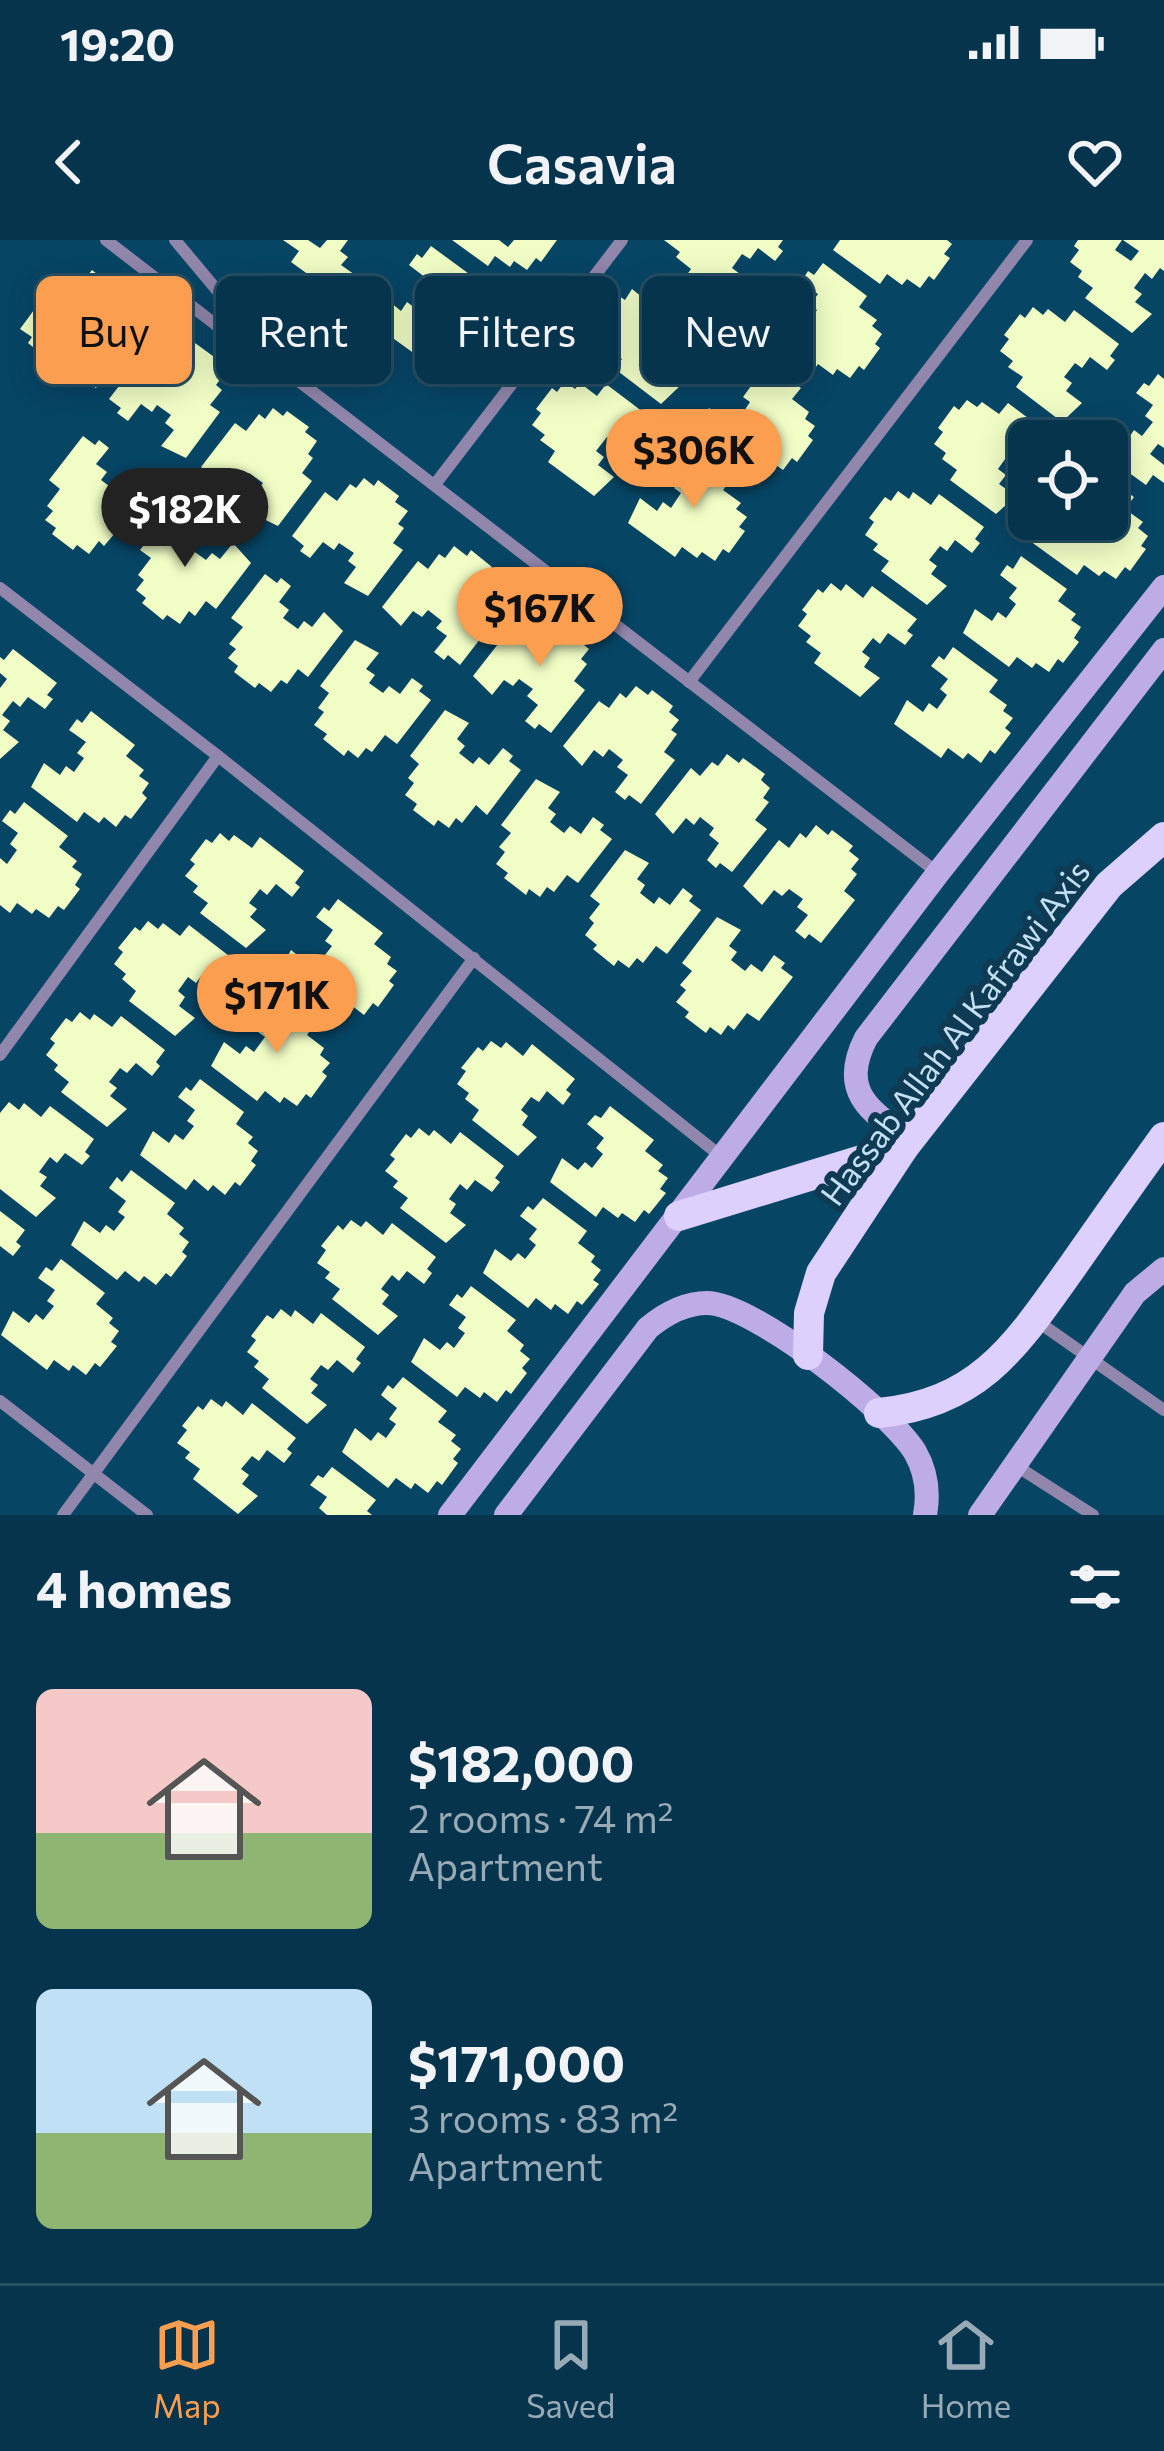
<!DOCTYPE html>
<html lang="en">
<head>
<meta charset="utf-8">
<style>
	:root { --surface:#05344c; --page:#133f56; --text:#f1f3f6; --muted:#97aab5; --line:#264f64; --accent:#fb9e50 }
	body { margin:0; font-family:Commissioner,sans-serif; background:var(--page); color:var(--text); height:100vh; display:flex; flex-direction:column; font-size:45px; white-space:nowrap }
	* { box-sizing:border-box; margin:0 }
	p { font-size:39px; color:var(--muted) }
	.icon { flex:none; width:66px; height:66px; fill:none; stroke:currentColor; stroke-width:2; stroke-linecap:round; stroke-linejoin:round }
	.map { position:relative; height:1275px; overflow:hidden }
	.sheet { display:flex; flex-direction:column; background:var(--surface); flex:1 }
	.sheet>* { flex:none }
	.top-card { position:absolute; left:36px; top:36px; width:1092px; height:108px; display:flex; gap:24px }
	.fabs { position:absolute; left:1008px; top:180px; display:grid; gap:24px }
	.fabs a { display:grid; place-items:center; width:120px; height:120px; border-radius:18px; background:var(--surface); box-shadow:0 6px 30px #0003,0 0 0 3px var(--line); font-size:60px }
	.price { position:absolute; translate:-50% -102px; padding:0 27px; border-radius:42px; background:var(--accent); color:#111; font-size:39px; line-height:78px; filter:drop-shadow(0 3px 6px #0008) }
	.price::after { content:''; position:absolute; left:50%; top:72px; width:36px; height:27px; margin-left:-18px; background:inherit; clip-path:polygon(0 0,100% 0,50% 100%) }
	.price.selected { background:#222; color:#fff }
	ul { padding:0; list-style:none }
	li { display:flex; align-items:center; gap:36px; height:300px; padding:0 36px }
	li span { display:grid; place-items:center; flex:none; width:336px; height:240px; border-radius:18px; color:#555 }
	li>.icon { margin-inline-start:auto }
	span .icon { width:144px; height:144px; fill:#fffc; stroke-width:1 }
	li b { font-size:51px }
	h2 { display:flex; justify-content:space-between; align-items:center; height:144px; padding:0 36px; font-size:51px }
	.chip { padding:0 42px; border-radius:18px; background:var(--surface); box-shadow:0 6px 30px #0003,0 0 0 3px var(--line); font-size:42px; line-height:108px }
	.chip.selected { background:var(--accent); color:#111 }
	.status { display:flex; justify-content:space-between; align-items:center; height:84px; padding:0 60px; background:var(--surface); direction:ltr }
	.status svg { height:33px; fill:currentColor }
	header { display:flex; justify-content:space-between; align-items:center; height:156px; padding:0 36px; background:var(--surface); font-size:54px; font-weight:600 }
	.tab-bar { display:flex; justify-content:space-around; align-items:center; height:168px; border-top:3px solid var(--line); background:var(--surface); font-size:33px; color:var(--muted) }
	.tab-bar a { display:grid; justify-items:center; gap:6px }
	.tab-bar .selected { color:var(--accent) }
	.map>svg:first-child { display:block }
	.building { fill:#f0fdc5 }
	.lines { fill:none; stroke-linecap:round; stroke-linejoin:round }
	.street { stroke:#9186ab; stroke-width:12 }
	.secondary { stroke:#beace7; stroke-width:24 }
	.primary { stroke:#ddd0fd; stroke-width:30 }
	.labels { text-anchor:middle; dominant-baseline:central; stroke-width:12; stroke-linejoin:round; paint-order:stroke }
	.street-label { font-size:33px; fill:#c3dff2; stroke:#0f3a53 }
</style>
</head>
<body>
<div class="status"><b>19:20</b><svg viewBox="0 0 49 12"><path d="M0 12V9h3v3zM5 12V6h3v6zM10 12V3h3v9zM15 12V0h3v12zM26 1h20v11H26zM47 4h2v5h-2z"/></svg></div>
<header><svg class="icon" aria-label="back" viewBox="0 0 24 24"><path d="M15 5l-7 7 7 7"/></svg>Casavia<svg class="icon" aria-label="heart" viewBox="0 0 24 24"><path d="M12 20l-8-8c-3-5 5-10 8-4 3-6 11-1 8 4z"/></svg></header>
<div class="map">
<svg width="1164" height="1275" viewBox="0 0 1164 1275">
	<rect width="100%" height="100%" fill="#074565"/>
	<g class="building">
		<polygon points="283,0 308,0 320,8 327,0 348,0 340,11 348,17 341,25 358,37 338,56 291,22 299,11"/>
		<polygon points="452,0 499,0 508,7 514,0 557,0 541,22 536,18 527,30 514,21 510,27 495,16 488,26"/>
		<polygon points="664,0 783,0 778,7 783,11 775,21 758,8 750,19 742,14 732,28 740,34 733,42 750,54 730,73 684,39 691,29 676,17 680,12"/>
		<polygon points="840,0 947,0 952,4 944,14 950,18 934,40 929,36 920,48 907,39 902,45 887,34 880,44 833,10"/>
		<polygon points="1078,0 1122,0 1115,10 1131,21 1139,11 1123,0 1164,0 1164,31 1160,28 1152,39 1145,33 1134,48 1142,54 1135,62 1152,74 1132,93 1085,58 1093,48 1078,37 1082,31 1070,22 1079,10 1074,6"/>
		<polygon points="431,6 476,39 467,50 485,64 480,69 491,77 483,87 489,91 472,113 467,109 458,121 446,112 441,118 426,107 419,117 372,83 385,58 401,71 407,62 415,68 425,54 418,48 426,38 409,25 417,14 422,18"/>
		<polygon points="823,23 867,56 859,67 877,80 872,86 882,94 875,104 880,108 864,130 859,126 850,138 837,129 833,135 818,124 811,134 764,100 776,76 792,87 799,79 807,85 817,70 810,65 818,54 801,42 808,31 814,35"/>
		<polygon points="92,30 102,38 106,33 127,49 123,54 136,63 126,75 132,80 121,94 131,102 96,148 72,135 84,119 75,113 81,105 67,94 62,102 51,94 38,111 28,103 32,97 20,89 53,44 65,53 77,35 84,40"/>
		<polygon points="632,49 642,57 647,51 664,64 673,52 718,86 709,98 714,102 706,112 689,99 681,110 674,104 663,119 671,125 665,133 681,145 661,164 615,129 622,119 607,109 612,103 599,93 608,81 603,77 619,56 625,60"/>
		<polygon points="1033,67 1043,75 1048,69 1065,82 1074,70 1119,104 1110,116 1115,120 1107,130 1090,117 1082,128 1075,123 1064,137 1072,143 1066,151 1082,163 1062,182 1016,147 1023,137 1008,127 1013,121 1000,111 1009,99 1004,95 1020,74 1025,78"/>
		<polygon points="181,100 191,108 195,103 217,119 213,124 225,133 216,145 222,150 210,165 220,172 186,218 161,206 174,190 165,183 171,175 157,165 152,172 141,164 128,181 117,173 121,168 109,159 143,115 154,123 167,106 173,110"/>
		<polygon points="755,115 801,148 792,159 809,172 805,179 815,186 808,196 813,200 797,222 792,218 783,230 770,221 766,227 751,216 743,226 697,192 709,168 726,179 732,171 740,177 750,162 743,157 751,146 734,134 741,124 747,127"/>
		<polygon points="1158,134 1164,139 1164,208 1158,204 1150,214 1164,225 1164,243 1153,235 1146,245 1107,217 1104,198 1112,187 1128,199 1134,190 1142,196 1153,182 1145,176 1153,165 1136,153 1144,143 1149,146"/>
		<polygon points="565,141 575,149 580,143 597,156 606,144 651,178 641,190 647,194 639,204 622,192 614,202 607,197 596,211 604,217 598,225 614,237 594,256 548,222 555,211 540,200 545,195 532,185 541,173 536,169 552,148 557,152"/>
		<polygon points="967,160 977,167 982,162 999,174 1008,163 1052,196 1049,201 1029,201 1029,214 1024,210 1016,220 1008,215 998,229 1006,235 999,244 1016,256 996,274 950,240 957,230 942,219 946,213 934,204 943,192 938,188 954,166 959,170"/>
		<polygon points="273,168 283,176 287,171 309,187 305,192 317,201 308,214 313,218 302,233 312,241 278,286 253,274 266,258 257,251 263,243 249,233 243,240 232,232 220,249 209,241 213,236 201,227 235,183 246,191 259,174 265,179"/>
		<polygon points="83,196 95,205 99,200 109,208 96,224 107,232 101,240 116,251 121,243 130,249 142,234 161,253 125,299 116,292 104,306 99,301 89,314 77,305 73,310 52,294 56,288 45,280 53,271 47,266 60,249 49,240"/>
		<polygon points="687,206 732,239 723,250 741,263 736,269 747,277 739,287 745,291 729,313 723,309 715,321 702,312 697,318 682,307 675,317 628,283 640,258 657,271 663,262 671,268 681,253 674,248 682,237 665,225 673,214 678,218"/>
		<polygon points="364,238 374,246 378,240 399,256 395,262 408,271 398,284 404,288 393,303 403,310 368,356 344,343 356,327 348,321 354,313 339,303 334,310 323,302 310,318 300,311 304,306 292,296 325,252 337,261 350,244 356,248"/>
		<polygon points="1107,238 1134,257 1125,269 1143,282 1138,288 1148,296 1141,306 1146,309 1130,331 1125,327 1116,339 1104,331 1099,336 1084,325 1077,335 1030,301 1041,279 1058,289 1065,280 1073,286 1078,279 1101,279 1115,293 1123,283 1107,271"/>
		<polygon points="898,251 909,259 913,252 931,265 939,254 984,287 975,299 980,303 972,313 955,300 947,311 940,306 929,320 937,326 931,334 947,346 927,365 881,331 889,321 873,310 878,304 865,295 874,282 869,278 885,257 891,261"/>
		<polygon points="173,266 185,275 189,270 199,277 187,294 197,302 192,310 206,320 212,313 220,319 233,303 251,323 216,369 206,361 195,376 189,371 180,384 167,375 163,380 142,363 146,358 136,350 144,340 138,335 151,318 140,310"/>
		<polygon points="454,306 467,316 471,310 492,327 488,332 498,340 490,350 496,355 483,372 494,381 460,425 448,415 444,420 434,412 447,396 436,388 442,381 428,370 422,377 413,371 401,386 382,367 418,321 428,329 439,314 445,318"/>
		<polygon points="1021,316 1067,349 1058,361 1076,374 1071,380 1081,387 1074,398 1079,402 1063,423 1058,419 1049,432 1036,423 1032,428 1017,417 1009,427 963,393 975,369 992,381 998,372 1006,378 1016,364 1009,358 1017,348 1000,335 1007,325 1013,329"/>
		<polygon points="265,334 277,343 281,338 291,346 279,362 289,370 283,378 298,389 304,381 312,387 324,372 343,391 308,437 298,429 287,444 281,440 271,452 259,443 255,448 234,432 238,426 228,418 236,409 229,404 243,387 231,378"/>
		<polygon points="831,343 841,351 846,344 863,358 872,346 917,379 907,391 913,395 905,405 888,393 880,404 873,398 862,412 870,418 864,427 880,438 860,457 814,423 821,413 806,402 811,396 798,386 807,374 802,370 818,349 823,353"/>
		<polygon points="546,375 558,385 562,380 583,396 579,401 589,409 581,419 587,424 574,441 585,450 551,493 539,484 535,489 525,481 538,465 527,456 533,449 519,439 513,446 504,440 492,455 473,436 509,390 519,398 530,383 536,388"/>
		<polygon points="355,400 379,413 366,429 375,435 369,443 383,453 389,446 400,454 412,438 423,446 419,451 431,460 397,504 385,495 372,512 366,508 358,518 348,510 344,516 323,499 327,494 314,485 324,472 318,468 329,453 320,446"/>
		<polygon points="953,407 998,440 989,452 1007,465 1003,471 1013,478 1005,488 1011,493 995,514 990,510 981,523 968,513 963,519 948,508 941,518 894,484 907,460 923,472 929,463 937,469 947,455 940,449 948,439 931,426 939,416 944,420"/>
		<polygon points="13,409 57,443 47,455 53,459 45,469 28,457 20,467 13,461 2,475 10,481 3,490 19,502 0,519 0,448 7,439 0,433 0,417 4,420"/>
		<polygon points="636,446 648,455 652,450 673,466 669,472 679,480 671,490 677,494 664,512 675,520 641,564 629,555 625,560 615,552 628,535 617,527 623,520 609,509 603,517 594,510 582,526 563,506 599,461 609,468 620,453 626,458"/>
		<polygon points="445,470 469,483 457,499 465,506 459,513 473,524 479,517 489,525 503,508 513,516 509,521 521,530 487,575 476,565 462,583 456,578 449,588 438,580 434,586 413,570 417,564 405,555 414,543 408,538 419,524 410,516"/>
		<polygon points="91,471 135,505 126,516 144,530 139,536 149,543 142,553 147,558 131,579 125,575 116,587 104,577 99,583 84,572 77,582 31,547 44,523 60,535 66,526 74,532 84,518 77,513 86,502 69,490 77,479 82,483"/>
		<polygon points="727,514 739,523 743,518 765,534 761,540 770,548 763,558 769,562 755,580 767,589 732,632 720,623 716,628 707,620 719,603 709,595 714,588 700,577 694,585 686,578 673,594 655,574 691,528 700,536 712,522 718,526"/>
		<polygon points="536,539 560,552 548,568 556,574 550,582 564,593 570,586 581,594 593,577 604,585 600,590 612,599 578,643 567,635 554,652 547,647 540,657 529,649 526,655 504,638 508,633 496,624 505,612 499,607 511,593 501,585"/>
		<polygon points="24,562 68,596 59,607 77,621 72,627 82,634 75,645 80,649 64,670 58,666 49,678 36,669 32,674 17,663 10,673 0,665 0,618 7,624 17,610 10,604 18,593 2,581 10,570 15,574"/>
		<polygon points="816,585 828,595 832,590 853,606 849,611 859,619 851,629 857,634 844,651 855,660 821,703 809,694 805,699 795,691 808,675 797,667 803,659 789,649 782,656 774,650 762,665 743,646 779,600 789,608 800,593 806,598"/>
		<polygon points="220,593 229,601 234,595 252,608 260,597 304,631 295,643 300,647 292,657 276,644 267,655 260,649 249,663 257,669 250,677 266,690 246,708 200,673 208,663 193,652 198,646 185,636 195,624 190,620 206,599 212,603"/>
		<polygon points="625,610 649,623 637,639 645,645 640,653 654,664 659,657 670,665 683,648 693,656 689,661 701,670 667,714 656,706 643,723 637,718 629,728 618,720 614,726 593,709 597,705 585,695 594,683 589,678 600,664 590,656"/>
		<polygon points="338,659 383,693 374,704 391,717 387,724 397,731 389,741 394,745 378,767 373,763 364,775 351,765 347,771 332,760 324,770 278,734 291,710 307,723 313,714 321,720 332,706 325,701 333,690 316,677 324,667 329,671"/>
		<polygon points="717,677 741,690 729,706 737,712 731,720 745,731 751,724 762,732 774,715 785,723 781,728 793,737 759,781 747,773 734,790 728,785 721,795 710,787 706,793 685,777 689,772 676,762 686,750 680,745 692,731 682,723"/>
		<polygon points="148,681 158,689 163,683 180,696 189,685 233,719 223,731 228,735 220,745 204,732 196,743 188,737 178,751 185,757 179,766 195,778 175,796 129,761 136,751 122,739 126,734 114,724 123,712 118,708 135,687 140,691"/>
		<polygon points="271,750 315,784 307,795 324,808 320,815 330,823 322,832 327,836 311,858 306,854 297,866 284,857 280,863 265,851 257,861 211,826 224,802 240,814 246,806 254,812 265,797 258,792 266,781 249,769 257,759 262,762"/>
		<polygon points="80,772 90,780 94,774 112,787 121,776 165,810 156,822 160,826 152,836 136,823 127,833 120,828 109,842 117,848 110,856 127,869 107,887 61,852 69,842 54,830 58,825 46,815 55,803 50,799 66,778 72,782"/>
		<polygon points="491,801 501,808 506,802 523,816 532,804 575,839 566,850 571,854 563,865 547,851 539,862 531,857 521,870 528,876 522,885 537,897 518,916 472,880 479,870 465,859 469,853 457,844 466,831 461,828 478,807 483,811"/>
		<polygon points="200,839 244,872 236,884 253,897 248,903 258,911 251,921 256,925 240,946 235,942 225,955 213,945 208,951 194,939 186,950 140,915 153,891 169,903 175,894 183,900 194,886 187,881 195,870 178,857 186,847 191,851"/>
		<polygon points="9,862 19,870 24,863 41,877 50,866 94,899 85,912 90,916 82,925 65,913 57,923 50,917 39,932 47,937 40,946 56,958 36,977 0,949 0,873"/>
		<polygon points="610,866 654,900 645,911 663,925 658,931 668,938 660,949 666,953 649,974 644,970 635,982 622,973 618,978 603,967 596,977 550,942 562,918 578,930 585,922 592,928 603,914 596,908 604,898 587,884 595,875 601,878"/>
		<polygon points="419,888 429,896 434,890 451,904 460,892 504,926 495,938 500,942 492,952 475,940 467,950 460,944 449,959 456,964 450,973 466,985 446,1003 400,968 408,958 393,947 398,941 385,931 395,919 390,915 406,894 411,898"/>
		<polygon points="131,930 175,963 167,974 184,988 179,994 189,1002 182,1012 187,1016 171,1037 166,1033 156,1045 144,1036 139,1042 125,1031 117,1040 71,1005 84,981 100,993 106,985 114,991 125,977 118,972 126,961 109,948 117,937 122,942"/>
		<polygon points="543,958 587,991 578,1003 595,1016 591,1022 601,1030 593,1040 599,1044 582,1065 577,1061 568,1074 555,1064 551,1070 536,1058 528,1068 483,1033 495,1009 511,1021 518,1013 525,1019 536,1005 529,999 537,989 520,976 528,966 533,970"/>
		<polygon points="0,971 25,990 16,1002 21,1006 13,1016 0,1006"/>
		<polygon points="351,980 361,987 366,981 383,995 392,983 436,1017 427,1029 432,1033 424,1044 407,1031 399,1041 392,1035 381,1049 389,1055 382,1064 398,1076 378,1095 332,1059 340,1049 325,1038 330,1032 317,1023 326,1010 321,1006 338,985 343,990"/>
		<polygon points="61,1019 105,1053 96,1064 113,1078 109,1083 119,1091 111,1102 117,1106 100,1127 95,1123 86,1135 73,1125 69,1131 54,1120 47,1130 1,1095 13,1071 29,1083 36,1074 43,1080 54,1066 47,1061 55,1050 38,1038 46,1027 52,1031"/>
		<polygon points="471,1046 516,1080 507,1091 524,1105 520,1111 530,1119 522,1128 527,1133 511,1154 506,1150 497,1162 484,1152 480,1158 465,1147 457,1157 411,1122 424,1098 440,1110 447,1102 454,1108 465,1093 458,1088 466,1077 449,1065 457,1054 462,1058"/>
		<polygon points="281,1069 291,1077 295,1070 313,1084 321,1073 365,1107 356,1119 361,1123 353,1133 337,1120 328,1130 321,1125 310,1139 318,1145 311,1153 327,1165 307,1184 262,1148 269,1139 254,1127 259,1121 247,1112 256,1100 251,1096 267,1075 273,1079"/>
		<polygon points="403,1137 447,1171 438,1182 456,1195 451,1201 461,1209 453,1219 458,1223 442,1245 437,1241 428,1253 415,1243 411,1249 396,1238 388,1248 342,1212 355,1188 371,1201 378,1192 386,1198 396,1184 389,1179 397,1168 381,1155 388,1145 393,1149"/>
		<polygon points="211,1159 222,1167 226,1161 243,1175 252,1163 296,1198 287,1209 292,1213 284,1223 267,1210 259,1221 252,1216 241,1229 249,1235 242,1244 258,1256 238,1274 193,1239 200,1229 185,1218 190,1212 177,1203 187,1190 182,1186 198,1166 203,1170"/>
		<polygon points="332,1227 376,1260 367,1271 372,1275 327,1275 319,1268 327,1257 310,1245 318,1235 323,1238"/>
	</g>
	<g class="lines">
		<g class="street">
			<polyline points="106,0 246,108 261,112"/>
			<polyline points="175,0 256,97 261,112 938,633"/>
			<polyline points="436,243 622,0"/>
			<polyline points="0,348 218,516 722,917"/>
			<polyline points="689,442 1027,0"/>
			<polyline points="0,815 218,516"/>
			<polyline points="1037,1081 1164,1170"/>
			<polyline points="0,1161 147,1275"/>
			<polyline points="1015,1225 1093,1275"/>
			<polyline points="63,1275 474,718"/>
		</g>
		<g class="secondary">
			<path d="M910,898c-41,-26 -71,-47 -44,-100l298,-388"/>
			<polyline points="450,1275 938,633 1164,347"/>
			<path d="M506,1275l142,-187c17,-14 36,-25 59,-25 46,0 184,109 208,149 11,19 14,41 10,63"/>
			<polyline points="980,1275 1135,1053 1164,1029"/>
		</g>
		<g class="primary">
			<polyline points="679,976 904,907"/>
			<polyline points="808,1115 809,1073 821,1033 904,907 1109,645 1164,597"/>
			<path d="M879,1173c102,-10 138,-69 193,-146 30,-43 61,-87 92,-130"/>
		</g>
	</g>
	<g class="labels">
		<g class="street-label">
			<text transform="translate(954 792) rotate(-53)">Hassab Allah Al Kafrawi Axis</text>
		</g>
	</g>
</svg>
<div class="fabs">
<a><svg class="icon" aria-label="locate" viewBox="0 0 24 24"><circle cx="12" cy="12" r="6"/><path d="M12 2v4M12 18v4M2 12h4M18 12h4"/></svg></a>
</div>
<b class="price" style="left:694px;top:271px">$306K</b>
<b class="price selected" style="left:185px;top:330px">$182K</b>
<b class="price" style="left:540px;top:429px">$167K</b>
<b class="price" style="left:277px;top:816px">$171K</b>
<div class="top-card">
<a class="chip selected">Buy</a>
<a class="chip">Rent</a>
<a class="chip">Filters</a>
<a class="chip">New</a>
</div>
</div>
<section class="sheet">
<h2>4 homes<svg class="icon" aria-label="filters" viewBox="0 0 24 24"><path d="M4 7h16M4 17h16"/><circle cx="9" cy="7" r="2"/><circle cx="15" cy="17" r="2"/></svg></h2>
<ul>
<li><span style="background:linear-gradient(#f6c9c9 60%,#8fb573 0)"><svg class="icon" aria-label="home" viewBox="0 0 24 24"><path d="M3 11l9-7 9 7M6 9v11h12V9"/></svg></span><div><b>$182,000</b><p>2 rooms · 74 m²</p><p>Apartment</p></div></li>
<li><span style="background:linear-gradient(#bfe0f5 60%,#8fb573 0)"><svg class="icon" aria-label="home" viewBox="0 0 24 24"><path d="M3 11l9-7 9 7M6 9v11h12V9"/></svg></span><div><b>$171,000</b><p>3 rooms · 83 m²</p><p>Apartment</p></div></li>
</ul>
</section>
<nav class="tab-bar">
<a class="selected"><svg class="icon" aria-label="map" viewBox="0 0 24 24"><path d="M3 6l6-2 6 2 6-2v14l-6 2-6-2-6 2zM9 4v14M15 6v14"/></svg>Map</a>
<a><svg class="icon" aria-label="saved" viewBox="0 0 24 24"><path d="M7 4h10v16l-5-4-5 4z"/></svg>Saved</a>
<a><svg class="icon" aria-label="home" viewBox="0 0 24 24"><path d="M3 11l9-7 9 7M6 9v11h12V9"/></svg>Home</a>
</nav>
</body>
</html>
